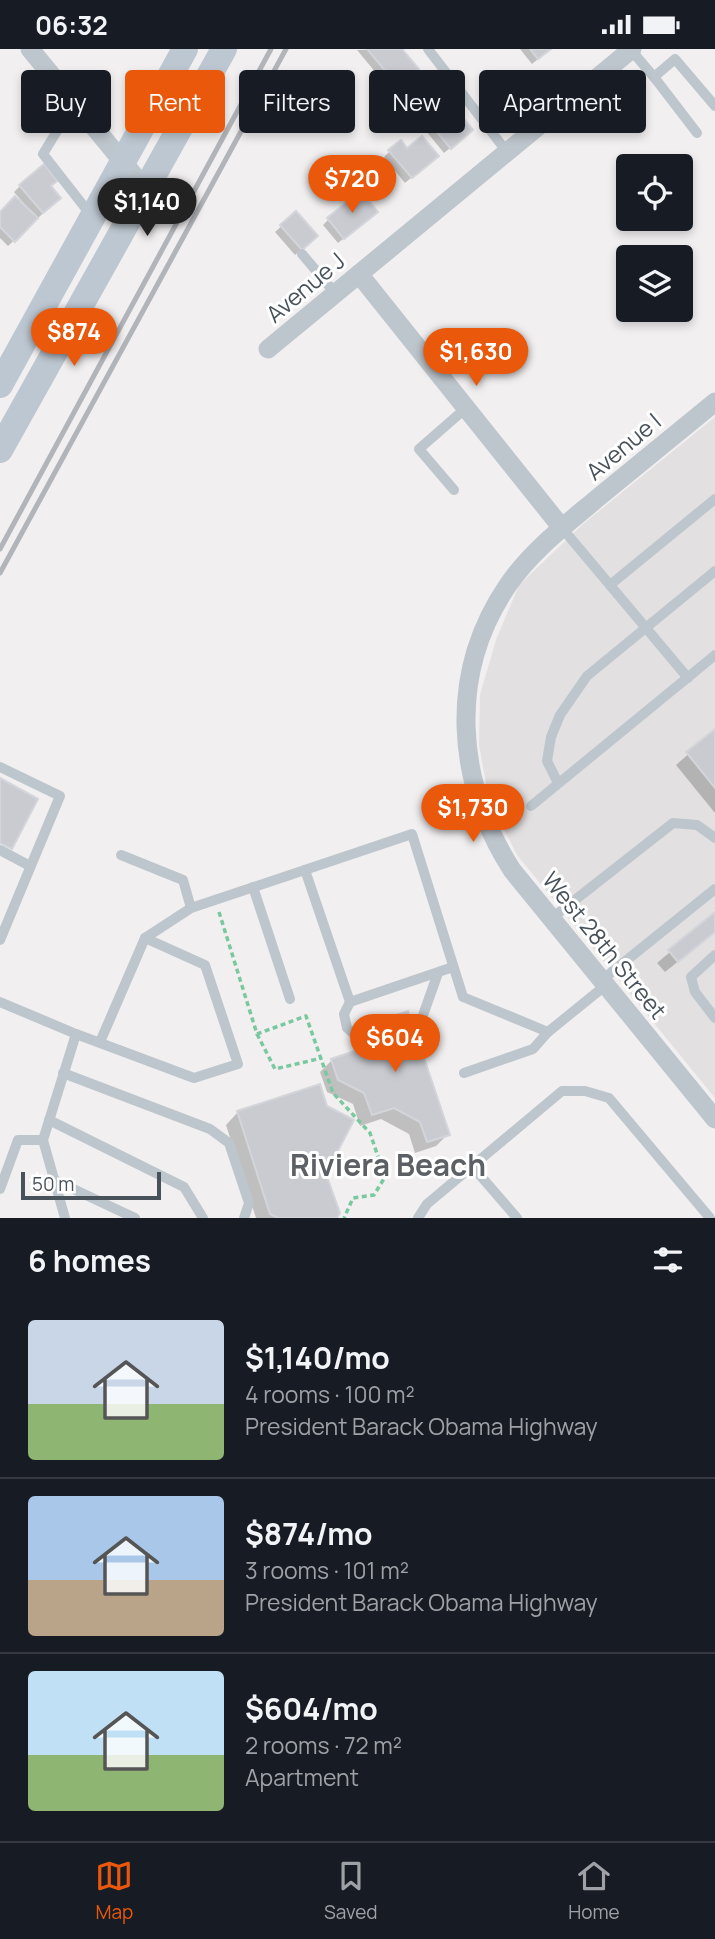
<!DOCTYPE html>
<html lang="en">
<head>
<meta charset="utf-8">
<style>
	:root { --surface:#171b24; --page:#20242c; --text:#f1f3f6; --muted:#9ea1a6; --line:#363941; --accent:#ea580c }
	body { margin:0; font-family:Manrope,sans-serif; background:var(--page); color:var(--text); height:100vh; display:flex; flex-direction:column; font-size:26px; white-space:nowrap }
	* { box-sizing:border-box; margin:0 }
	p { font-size:23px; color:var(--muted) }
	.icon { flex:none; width:38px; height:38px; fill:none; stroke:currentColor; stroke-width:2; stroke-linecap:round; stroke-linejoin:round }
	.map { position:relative; height:1169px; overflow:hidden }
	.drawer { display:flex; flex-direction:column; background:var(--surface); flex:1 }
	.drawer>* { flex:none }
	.top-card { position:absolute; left:21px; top:21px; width:674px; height:63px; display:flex; gap:14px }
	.controls { position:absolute; left:616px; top:105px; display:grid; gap:14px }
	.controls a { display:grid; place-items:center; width:77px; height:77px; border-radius:7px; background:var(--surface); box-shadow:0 4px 10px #0003; font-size:35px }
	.scale { position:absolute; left:21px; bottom:18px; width:140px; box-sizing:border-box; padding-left:7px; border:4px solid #48525b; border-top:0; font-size:19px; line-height:24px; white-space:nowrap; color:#48525b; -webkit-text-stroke:5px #fff; paint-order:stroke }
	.price { position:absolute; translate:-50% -60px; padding:0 16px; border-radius:24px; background:var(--accent); color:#fff; font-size:23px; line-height:46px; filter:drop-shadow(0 2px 4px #0008) }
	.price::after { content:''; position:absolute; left:50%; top:42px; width:21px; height:16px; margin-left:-10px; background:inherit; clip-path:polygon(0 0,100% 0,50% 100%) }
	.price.active { background:#222; color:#fff }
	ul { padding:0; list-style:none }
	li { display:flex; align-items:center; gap:21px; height:175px; padding:0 28px }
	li+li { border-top:2px solid var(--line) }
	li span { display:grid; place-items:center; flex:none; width:196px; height:140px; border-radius:7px; color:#555 }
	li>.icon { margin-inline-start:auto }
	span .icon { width:84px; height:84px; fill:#fffc; stroke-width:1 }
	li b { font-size:30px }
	h2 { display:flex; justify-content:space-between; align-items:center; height:84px; padding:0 28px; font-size:30px }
	.tag { padding:0 24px; border-radius:7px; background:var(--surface); box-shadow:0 4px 10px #0003; font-size:24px; line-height:63px }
	.tag.active { background:var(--accent); color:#fff }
	.status { display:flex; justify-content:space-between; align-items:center; height:49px; padding:0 35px; background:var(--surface); direction:ltr }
	.status svg { height:19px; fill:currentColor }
	.tabs { display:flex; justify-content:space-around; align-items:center; height:98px; border-top:2px solid var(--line); background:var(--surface); font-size:19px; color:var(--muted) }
	.tabs a { display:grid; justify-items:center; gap:4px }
	.tabs .active { color:var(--accent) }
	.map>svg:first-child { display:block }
	.education { fill:#e2e0e0 }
	.shadow { fill:#0003 }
	.building { fill:#c9cbd1; stroke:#d3d5da; stroke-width:2 }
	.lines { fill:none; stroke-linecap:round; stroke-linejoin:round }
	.path { stroke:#7ac8a0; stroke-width:3.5; stroke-dasharray:5 3.5; stroke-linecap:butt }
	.lane { stroke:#bec6cd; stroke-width:10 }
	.street { stroke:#bec6cd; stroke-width:19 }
	.secondary { stroke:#bdc7d1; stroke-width:26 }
	.rail { stroke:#b1b4b8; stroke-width:5 }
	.labels { text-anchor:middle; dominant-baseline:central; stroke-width:6; stroke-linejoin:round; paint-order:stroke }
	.street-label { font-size:23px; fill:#48525b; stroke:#fff }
	.district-label { font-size:30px; font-weight:bold; fill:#5c5f63; stroke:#fff }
</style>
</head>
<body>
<div class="status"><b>06:32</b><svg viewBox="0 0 49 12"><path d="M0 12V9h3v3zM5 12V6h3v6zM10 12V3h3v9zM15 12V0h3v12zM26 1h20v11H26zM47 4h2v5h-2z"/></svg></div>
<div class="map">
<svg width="715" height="1169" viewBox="0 0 715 1169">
	<rect width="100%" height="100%" fill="#f1efef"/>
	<polygon class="education" points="715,368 715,1049 517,806 489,750 479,696 480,646 496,591 519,536 583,475"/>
	<g class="shadow">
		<polygon points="400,0 410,25 391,42 357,1"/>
		<polygon points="520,0 550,0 532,15"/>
		<polygon points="422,65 465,87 444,104 417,71"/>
		<polygon points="390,102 407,102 430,113 405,134 384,108"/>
		<polygon points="20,137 49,137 53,155 8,197 0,189 0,166 26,157 14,143"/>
		<polygon points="296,164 310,193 295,206 275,183"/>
		<polygon points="370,168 338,194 323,176 329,170"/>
		<polygon points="715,682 715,764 676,716"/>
		<polygon points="715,865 715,883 665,923 657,914"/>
		<polygon points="368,978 431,986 419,999 448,1085 436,1097 415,1104 409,1085 381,1070 360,1077 353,1055 327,1043 320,1023 332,1011 360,1002 356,990"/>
		<polygon points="319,1038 324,1125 335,1169 256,1169 226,1076 237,1064"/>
	</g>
	<g class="building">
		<polygon points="367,0 402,0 419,20 398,37"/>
		<polygon points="530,0 551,0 538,10"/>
		<polygon points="444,46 473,81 451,100 421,64"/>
		<polygon points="422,87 439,107 412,129 388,101 401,91 407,99"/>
		<polygon points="44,115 57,132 51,137 61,149 43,164 19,136"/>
		<polygon points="361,142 378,163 344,190 327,169"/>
		<polygon points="15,147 38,169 15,193 0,178 0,163"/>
		<polygon points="296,162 318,187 302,201 280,176"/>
		<polygon points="715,680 715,739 686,703"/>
		<polygon points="0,729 38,750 12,800 0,794"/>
		<polygon points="715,863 715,883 678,913 668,901"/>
		<polygon points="408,962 415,983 431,978 434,986 418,991 450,1086 427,1093 420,1073 394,1059 372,1066 364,1044 338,1031 331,1010 373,996 367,976"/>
		<polygon points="320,1035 327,1057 354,1071 326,1125 340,1164 337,1169 278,1169 270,1165 237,1062"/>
	</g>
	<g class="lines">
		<g class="path">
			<polyline points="219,863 257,985 306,967 333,1044 370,1084 385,1128 374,1146 353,1149 344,1169"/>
			<polyline points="257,985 275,1020 322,1009"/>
		</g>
		<g class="lane">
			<polyline points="428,0 507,103"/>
			<polyline points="631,1 654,28 675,10 715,57"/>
			<polyline points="654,28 697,84"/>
			<polyline points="74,54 43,105 90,165"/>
			<polyline points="302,205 335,244"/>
			<polyline points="454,441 419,400 466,359"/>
			<polyline points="562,479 688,629"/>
			<polyline points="610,536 715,450"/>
			<polyline points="0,718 60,747 0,891"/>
			<polyline points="558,734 547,712 551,688 560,666 587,627 715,522"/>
			<polyline points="531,757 715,606"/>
			<polyline points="0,801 30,817"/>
			<polyline points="121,806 183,831 191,859"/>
			<polyline points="305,821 350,953 453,918"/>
			<polyline points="253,838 290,950"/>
			<polyline points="552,869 673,774 697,776 715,789"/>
			<polyline points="145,889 191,859 412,785 463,948 548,983"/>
			<polyline points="715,906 691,928 695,943 715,969"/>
			<polyline points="602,931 715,840"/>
			<polyline points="0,953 76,985 43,1091 65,1169"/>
			<polyline points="350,953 344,965 347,979 359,989 370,986"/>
			<polyline points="412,972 422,969 438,924"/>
			<polyline points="76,985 194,1029 238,1015 205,916 145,889 100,993"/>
			<polyline points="63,1024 210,1080 229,1094 249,1154 244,1169"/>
			<polyline points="464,1024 533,1000 548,983 606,936"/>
			<polyline points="49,1071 184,1138 203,1169"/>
			<polyline points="472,1117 517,1169"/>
			<polyline points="52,1130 135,1169"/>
			<polyline points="0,1140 18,1091 43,1091"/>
			<polyline points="418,1169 427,1155 562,1042 585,1042 609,1049 710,1169"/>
		</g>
		<g class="street">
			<polyline points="30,0 146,141"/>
			<polyline points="359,225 562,479"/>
			<polyline points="268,300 632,0"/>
			<path d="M715,353c-38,31 -77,63 -115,94 -32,27 -68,54 -92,89 -61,89 -52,197 4,285l203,249"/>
		</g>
		<g class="secondary">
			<polyline points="0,336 185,0"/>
			<polyline points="0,401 224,0"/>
		</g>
		<g class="rail">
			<polyline points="0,500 271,0"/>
			<polyline points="0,524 286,0"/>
		</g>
	</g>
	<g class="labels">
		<g class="street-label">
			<text transform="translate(305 238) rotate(-40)">Avenue J</text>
			<text transform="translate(623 397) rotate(-40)">Avenue I</text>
			<text transform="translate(605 896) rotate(51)">West 28th Street</text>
		</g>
		<g class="district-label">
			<text x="388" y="1115">Riviera Beach</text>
		</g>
	</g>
</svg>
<div class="controls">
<a><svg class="icon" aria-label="locate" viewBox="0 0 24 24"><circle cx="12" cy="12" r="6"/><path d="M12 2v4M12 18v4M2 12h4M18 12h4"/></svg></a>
<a><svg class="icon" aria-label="layers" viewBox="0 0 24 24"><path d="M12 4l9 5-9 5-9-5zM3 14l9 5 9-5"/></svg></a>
</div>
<div class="scale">50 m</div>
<b class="price" style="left:352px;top:166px">$720</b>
<b class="price active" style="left:147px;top:189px">$1,140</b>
<b class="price" style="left:74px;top:319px">$874</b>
<b class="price" style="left:476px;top:339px">$1,630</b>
<b class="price" style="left:473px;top:795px">$1,730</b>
<b class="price" style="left:395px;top:1025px">$604</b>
<div class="top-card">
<a class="tag">Buy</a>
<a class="tag active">Rent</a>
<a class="tag">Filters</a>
<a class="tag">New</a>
<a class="tag">Apartment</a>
</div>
</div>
<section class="drawer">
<h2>6 homes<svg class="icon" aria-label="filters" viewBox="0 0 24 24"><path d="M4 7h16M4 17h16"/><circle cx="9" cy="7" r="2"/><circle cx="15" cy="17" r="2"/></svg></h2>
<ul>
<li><span style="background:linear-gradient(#c9d6e8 60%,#8fb573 0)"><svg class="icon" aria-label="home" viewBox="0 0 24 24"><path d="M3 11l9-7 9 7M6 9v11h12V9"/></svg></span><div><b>$1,140/mo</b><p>4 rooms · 100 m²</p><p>President Barack Obama Highway</p></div></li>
<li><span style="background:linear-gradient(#a9c7e8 60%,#b9a48a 0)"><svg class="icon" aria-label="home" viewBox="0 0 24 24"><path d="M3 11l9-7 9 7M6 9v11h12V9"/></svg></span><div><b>$874/mo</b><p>3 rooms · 101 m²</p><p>President Barack Obama Highway</p></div></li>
<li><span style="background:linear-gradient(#bfe0f5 60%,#8fb573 0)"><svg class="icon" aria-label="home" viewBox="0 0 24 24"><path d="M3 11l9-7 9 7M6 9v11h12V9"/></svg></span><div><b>$604/mo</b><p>2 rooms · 72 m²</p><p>Apartment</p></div></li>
</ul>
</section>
<nav class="tabs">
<a class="active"><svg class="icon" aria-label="map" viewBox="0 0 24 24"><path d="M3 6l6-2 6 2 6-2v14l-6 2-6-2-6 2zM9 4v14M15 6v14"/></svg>Map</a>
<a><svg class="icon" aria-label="saved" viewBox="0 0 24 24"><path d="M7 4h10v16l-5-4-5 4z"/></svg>Saved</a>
<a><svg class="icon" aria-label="home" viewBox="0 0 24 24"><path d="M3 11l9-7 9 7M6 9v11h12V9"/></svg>Home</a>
</nav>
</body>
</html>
